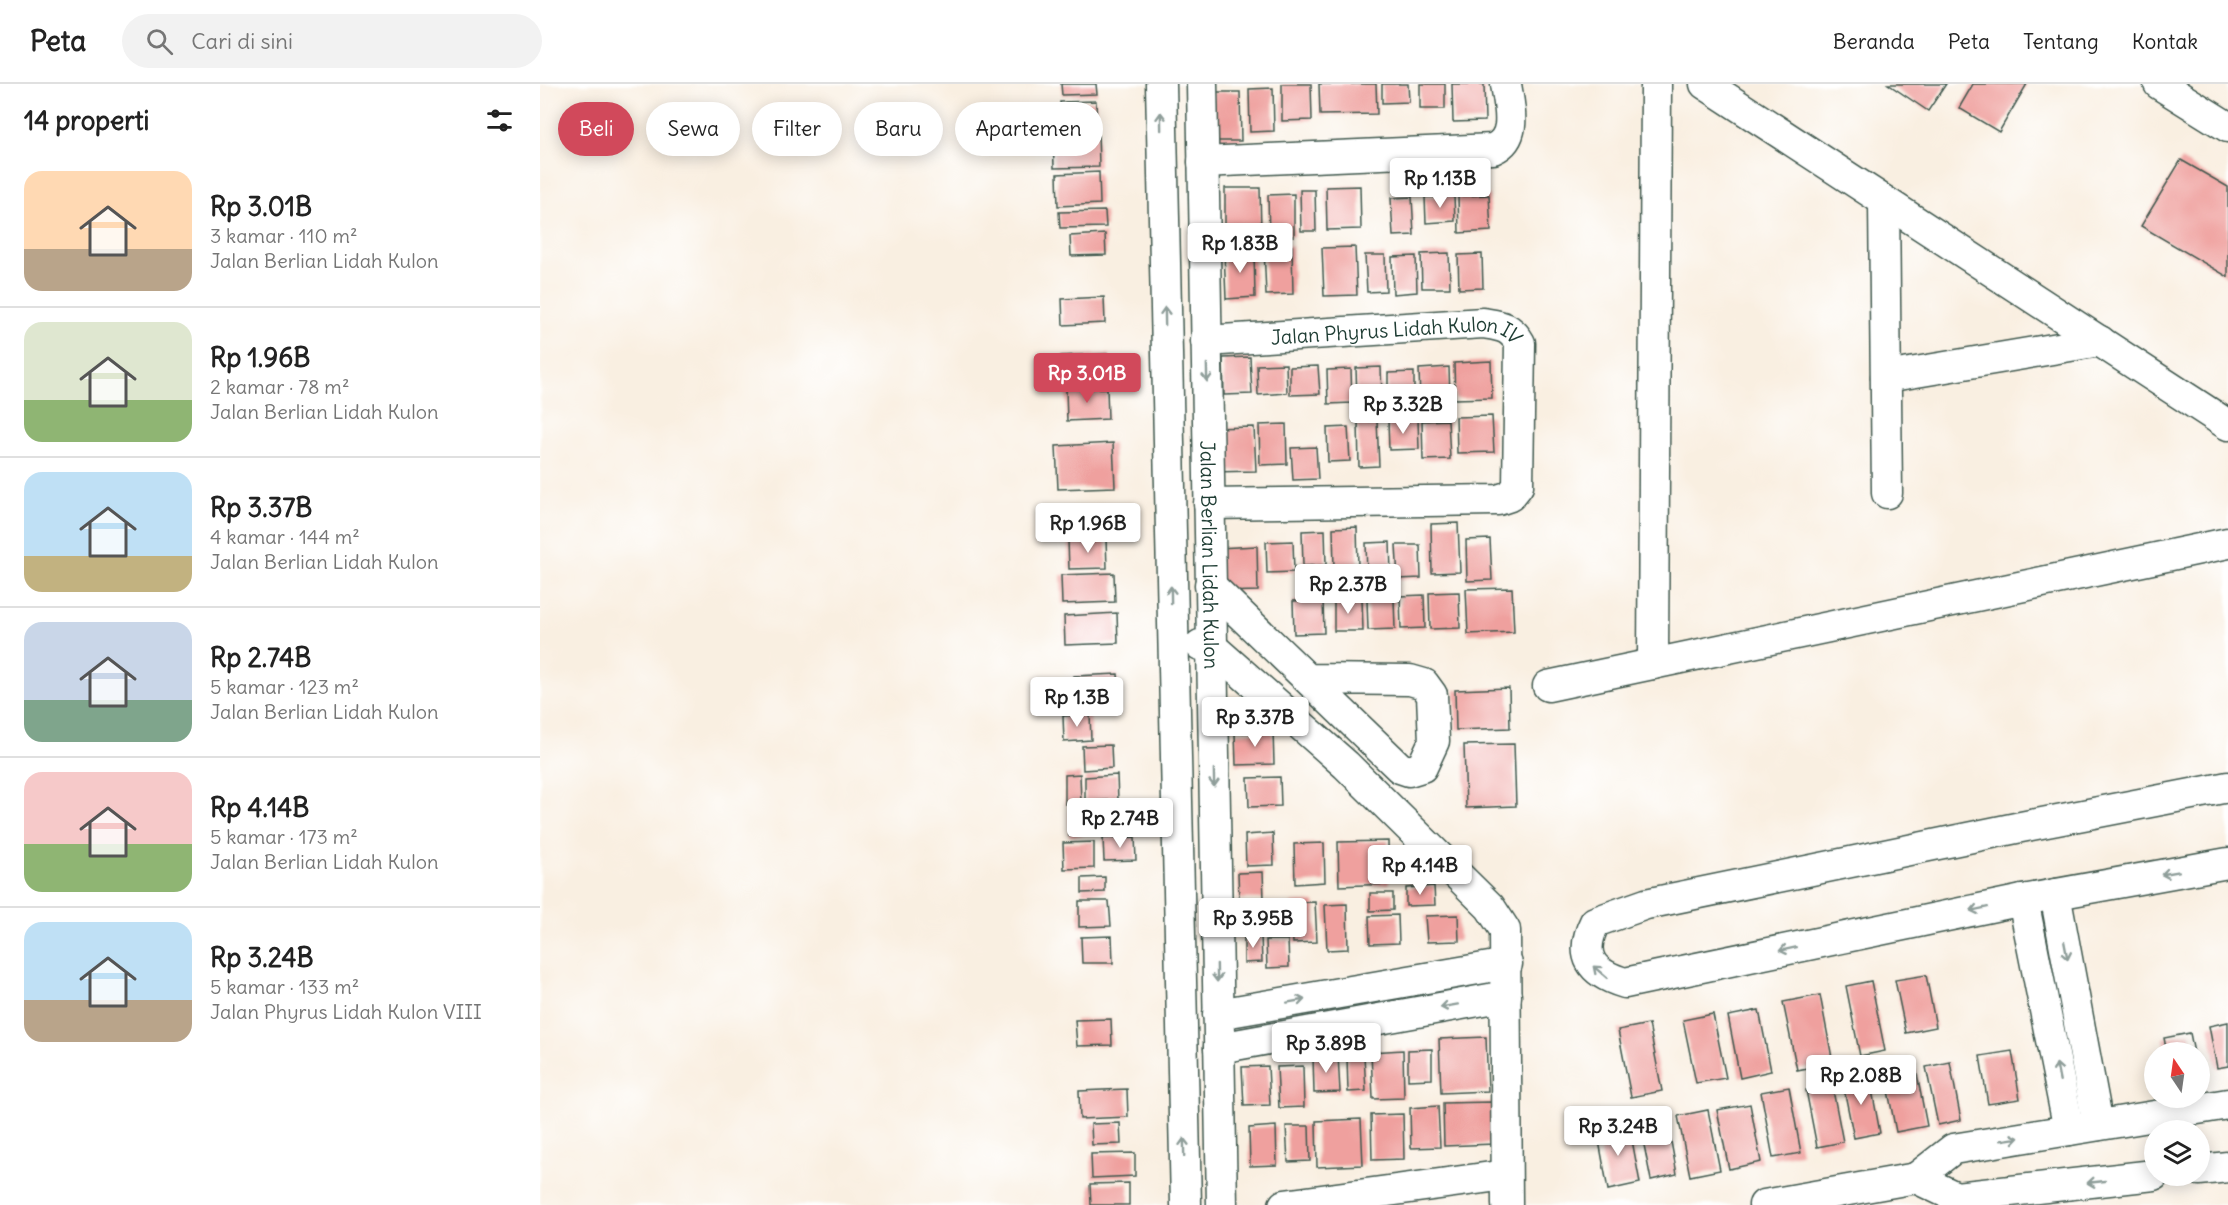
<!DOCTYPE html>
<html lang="id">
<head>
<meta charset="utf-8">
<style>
	:root { --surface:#fff; --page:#f2f2f2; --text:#222; --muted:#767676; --line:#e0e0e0; --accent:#d1495b }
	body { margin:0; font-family:Delius,sans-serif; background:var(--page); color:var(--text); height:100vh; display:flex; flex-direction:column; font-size:22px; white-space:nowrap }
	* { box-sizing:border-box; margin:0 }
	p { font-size:20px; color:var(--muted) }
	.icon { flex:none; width:33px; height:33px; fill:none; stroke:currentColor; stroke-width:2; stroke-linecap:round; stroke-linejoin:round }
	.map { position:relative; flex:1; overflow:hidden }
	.drawer { display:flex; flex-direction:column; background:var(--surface); width:540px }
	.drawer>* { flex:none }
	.hud { position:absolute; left:18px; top:18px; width:570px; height:54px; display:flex; gap:12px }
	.needle { width:39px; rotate:347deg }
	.fabs { position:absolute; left:1604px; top:958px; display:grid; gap:12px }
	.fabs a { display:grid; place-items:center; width:66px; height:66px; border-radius:50%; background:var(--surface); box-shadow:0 3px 15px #0003; font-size:30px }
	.price { position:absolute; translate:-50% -51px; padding:0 14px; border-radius:6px; background:#fff; color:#222; font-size:20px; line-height:39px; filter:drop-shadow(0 2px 3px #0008) }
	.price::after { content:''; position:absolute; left:50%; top:36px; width:18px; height:14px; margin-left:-9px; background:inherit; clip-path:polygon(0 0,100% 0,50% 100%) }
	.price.current { background:var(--accent); color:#fff }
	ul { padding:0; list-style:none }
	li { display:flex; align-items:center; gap:18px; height:150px; padding:0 24px }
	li+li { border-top:2px solid var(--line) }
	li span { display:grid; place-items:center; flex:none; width:168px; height:120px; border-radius:18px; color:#555 }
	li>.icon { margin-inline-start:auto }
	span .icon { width:72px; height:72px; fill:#fffc; stroke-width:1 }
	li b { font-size:26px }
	h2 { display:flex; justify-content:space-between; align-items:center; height:72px; padding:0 24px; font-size:26px }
	.chip { padding:0 21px; border-radius:27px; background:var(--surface); box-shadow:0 3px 15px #0003; font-size:21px; line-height:54px }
	.chip.current { background:var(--accent); color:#fff }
	header { display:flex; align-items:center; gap:36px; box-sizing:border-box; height:84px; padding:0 30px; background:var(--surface); border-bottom:2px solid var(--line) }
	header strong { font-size:28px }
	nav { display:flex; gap:33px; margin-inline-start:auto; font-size:21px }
	.search { width:420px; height:54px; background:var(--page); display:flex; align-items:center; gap:15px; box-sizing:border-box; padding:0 21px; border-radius:33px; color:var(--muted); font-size:22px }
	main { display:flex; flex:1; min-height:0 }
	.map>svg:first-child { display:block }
	.building { fill:#efa09e }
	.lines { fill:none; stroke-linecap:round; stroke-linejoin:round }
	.street-casing { stroke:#40584e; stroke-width:33 }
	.street { stroke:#fff; stroke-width:30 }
	.oneway { stroke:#8f9e9a }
	.labels { text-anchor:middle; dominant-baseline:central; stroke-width:4.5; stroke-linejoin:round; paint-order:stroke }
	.street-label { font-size:20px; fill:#1f3d34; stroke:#fff }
</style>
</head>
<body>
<header>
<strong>Peta</strong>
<div class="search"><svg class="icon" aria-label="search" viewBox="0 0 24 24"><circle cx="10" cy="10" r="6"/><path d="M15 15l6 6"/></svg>Cari di sini</div>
<nav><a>Beranda</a><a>Peta</a><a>Tentang</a><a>Kontak</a></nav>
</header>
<main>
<section class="drawer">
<h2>14 properti<svg class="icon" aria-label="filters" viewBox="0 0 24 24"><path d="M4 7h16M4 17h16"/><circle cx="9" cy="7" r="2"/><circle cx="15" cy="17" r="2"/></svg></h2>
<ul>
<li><span style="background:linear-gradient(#ffd9b3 65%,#b9a48a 0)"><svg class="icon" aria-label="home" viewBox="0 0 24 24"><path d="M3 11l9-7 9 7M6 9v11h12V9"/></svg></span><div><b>Rp 3.01B</b><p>3 kamar · 110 m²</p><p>Jalan Berlian Lidah Kulon</p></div></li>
<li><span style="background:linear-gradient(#dfe7d0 65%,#8fb573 0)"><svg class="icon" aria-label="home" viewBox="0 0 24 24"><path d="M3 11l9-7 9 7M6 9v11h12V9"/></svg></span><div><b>Rp 1.96B</b><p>2 kamar · 78 m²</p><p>Jalan Berlian Lidah Kulon</p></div></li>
<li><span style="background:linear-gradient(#bfe0f5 70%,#c2b280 0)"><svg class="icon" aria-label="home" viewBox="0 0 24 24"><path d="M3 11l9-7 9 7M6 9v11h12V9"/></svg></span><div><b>Rp 3.37B</b><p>4 kamar · 144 m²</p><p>Jalan Berlian Lidah Kulon</p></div></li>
<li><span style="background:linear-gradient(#c9d6e8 65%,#7fa58c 0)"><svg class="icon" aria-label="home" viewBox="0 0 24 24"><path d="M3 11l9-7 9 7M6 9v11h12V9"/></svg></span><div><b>Rp 2.74B</b><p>5 kamar · 123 m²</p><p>Jalan Berlian Lidah Kulon</p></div></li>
<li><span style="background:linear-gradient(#f6c9c9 60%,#8fb573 0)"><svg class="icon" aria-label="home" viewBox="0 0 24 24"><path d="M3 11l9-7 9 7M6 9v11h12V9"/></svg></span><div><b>Rp 4.14B</b><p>5 kamar · 173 m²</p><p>Jalan Berlian Lidah Kulon</p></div></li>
<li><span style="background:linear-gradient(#bfe0f5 65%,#b9a48a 0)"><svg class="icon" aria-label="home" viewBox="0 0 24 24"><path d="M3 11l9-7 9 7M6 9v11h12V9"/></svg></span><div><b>Rp 3.24B</b><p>5 kamar · 133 m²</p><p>Jalan Phyrus Lidah Kulon VIII</p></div></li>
</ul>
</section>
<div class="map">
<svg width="1688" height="1121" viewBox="0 0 1688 1121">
	<rect width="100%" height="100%" fill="#fff"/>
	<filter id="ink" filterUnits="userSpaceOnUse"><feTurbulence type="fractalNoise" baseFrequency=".0167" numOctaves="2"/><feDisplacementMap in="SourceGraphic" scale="12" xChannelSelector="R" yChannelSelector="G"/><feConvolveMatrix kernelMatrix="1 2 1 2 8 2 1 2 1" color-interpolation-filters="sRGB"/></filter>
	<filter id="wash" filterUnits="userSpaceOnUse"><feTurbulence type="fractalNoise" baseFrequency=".008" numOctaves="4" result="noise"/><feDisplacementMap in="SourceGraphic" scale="24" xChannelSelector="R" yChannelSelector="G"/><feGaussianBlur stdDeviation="1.35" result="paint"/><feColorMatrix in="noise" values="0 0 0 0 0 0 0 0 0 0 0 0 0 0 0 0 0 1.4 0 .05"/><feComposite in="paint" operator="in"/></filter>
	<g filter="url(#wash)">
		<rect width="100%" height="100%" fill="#f9efe1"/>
		<g id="blocks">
			<g class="building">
				<polygon points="521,0 556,0 557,10 522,11"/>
				<polygon points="742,0 771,0 772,36 742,37"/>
				<polygon points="779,0 836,0 837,30 780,31"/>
				<polygon points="842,0 868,0 869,18 842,19"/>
				<rect x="880" y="0" width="25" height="25"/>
				<polygon points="912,0 944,0 945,37 913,38"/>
				<polygon points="1348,0 1406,0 1388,27"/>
				<polygon points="1433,0 1487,0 1459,48 1419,24"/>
				<polygon points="733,4 734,47 710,48 709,5"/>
				<polygon points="672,8 700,8 701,57 673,57"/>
				<polygon points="556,17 557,41 521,42 520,18"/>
				<polygon points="558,46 559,83 514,84 513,48"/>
				<polygon points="1641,76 1688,103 1688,193 1601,142"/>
				<polygon points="559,88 560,120 518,122 517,90"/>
				<polygon points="820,102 821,145 787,146 786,103"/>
				<polygon points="685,104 720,104 721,147 685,148"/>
				<polygon points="760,106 775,106 776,147 761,147"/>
				<polygon points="754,110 754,152 729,152 728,111"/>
				<polygon points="949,111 951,147 919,149 918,112"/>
				<polygon points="914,112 915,137 886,139 885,113"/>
				<polygon points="872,113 874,151 853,152 851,114"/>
				<polygon points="565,127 566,143 520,144 519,128"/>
				<polygon points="565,150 566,171 531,172 530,152"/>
				<polygon points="752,162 753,210 726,211 724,163"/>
				<polygon points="815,163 817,211 784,212 782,164"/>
				<polygon points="714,166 715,213 686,215 684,167"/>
				<polygon points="909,169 910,204 882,204 881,170"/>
				<polygon points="942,170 943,204 919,205 918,171"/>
				<polygon points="825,171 845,171 846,207 827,208"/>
				<polygon points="876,172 877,208 853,210 852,173"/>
				<polygon points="564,213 565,239 523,241 522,215"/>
				<polygon points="569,270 570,295 522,297 521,272"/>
				<polygon points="710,273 712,310 684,311 683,274"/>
				<polygon points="951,277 952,314 915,315 914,279"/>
				<polygon points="746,280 747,309 718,311 717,281"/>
				<polygon points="778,282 780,310 750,311 750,283"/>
				<polygon points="841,283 842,315 817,316 816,284"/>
				<polygon points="909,283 910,314 880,315 879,285"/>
				<polygon points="811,285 812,319 788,320 787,286"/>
				<polygon points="874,288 874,315 848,315 848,289"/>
				<polygon points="567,304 568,335 527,337 526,305"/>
				<polygon points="952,332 954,368 917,369 916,333"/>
				<polygon points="848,336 878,336 879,365 849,366"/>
				<polygon points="908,336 910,375 883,376 882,337"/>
				<polygon points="837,337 839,382 819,383 818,338"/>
				<polygon points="746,340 747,380 720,381 719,341"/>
				<polygon points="714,343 716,387 672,388 671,344"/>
				<polygon points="808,343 810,377 788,378 787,344"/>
				<polygon points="573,359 575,403 518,405 516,362"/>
				<polygon points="776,363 778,395 753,396 751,364"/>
				<polygon points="918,439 920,488 892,489 891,440"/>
				<polygon points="817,443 818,483 794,484 793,444"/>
				<polygon points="785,446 786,481 763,482 762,447"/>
				<polygon points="566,455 567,484 529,485 528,456"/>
				<polygon points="950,455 952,496 927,497 926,456"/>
				<polygon points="753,457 754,488 727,489 726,458"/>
				<polygon points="850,458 851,490 827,491 826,459"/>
				<polygon points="856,461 880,461 881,494 858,495"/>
				<polygon points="717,462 718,507 679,508 678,464"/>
				<polygon points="574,489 575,518 522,520 521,491"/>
				<polygon points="972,504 974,548 928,550 926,505"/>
				<polygon points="919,508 920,544 890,545 889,509"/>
				<polygon points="884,511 885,544 861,545 860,512"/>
				<polygon points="822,515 823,547 794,547 794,516"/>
				<polygon points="854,515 855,545 828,546 827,516"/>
				<polygon points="783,516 784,549 754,550 753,517"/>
				<polygon points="577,529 578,559 525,561 524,532"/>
				<polygon points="578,590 580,619 536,620 534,592"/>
				<polygon points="969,604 970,644 916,646 915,606"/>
				<polygon points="550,630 551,656 524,658 523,632"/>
				<polygon points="733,647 734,680 696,681 695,649"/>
				<polygon points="974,660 976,722 926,724 924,661"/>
				<polygon points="571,661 572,684 543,686 542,662"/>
				<polygon points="540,690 541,719 525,720 525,691"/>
				<polygon points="577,691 578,716 545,717 545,693"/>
				<polygon points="740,693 741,722 709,723 708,694"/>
				<polygon points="577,726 577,744 554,745 554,727"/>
				<polygon points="529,728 542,728 543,751 529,752"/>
				<polygon points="733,749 734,781 706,782 705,751"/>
				<polygon points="595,753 596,776 564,777 563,754"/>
				<polygon points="848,757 849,800 799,802 798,758"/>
				<polygon points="554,758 554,784 524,785 523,759"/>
				<polygon points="784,759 785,798 755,800 754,760"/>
				<polygon points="723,788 724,815 699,815 698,789"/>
				<polygon points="565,793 565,808 542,809 542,794"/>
				<polygon points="894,802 895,821 866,822 866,804"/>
				<polygon points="830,809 853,809 853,826 830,827"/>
				<polygon points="539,817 569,817 571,842 539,843"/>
				<polygon points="775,818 777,858 753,859 751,819"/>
				<polygon points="807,820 808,865 787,866 785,821"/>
				<polygon points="734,823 735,844 707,845 706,825"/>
				<polygon points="858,831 859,859 830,860 829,832"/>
				<polygon points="918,831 919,857 887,858 885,832"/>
				<polygon points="721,851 722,878 704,879 704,852"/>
				<polygon points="572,852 573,879 542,879 541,853"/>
				<polygon points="726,856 748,856 749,883 727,884"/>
				<polygon points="1386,891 1396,943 1366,949 1355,896"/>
				<polygon points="1331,897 1345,967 1320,972 1306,902"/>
				<polygon points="1280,911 1293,979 1257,986 1243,918"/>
				<polygon points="1219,926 1231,987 1200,994 1188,932"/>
				<polygon points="1173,930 1186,994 1156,999 1143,936"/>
				<polygon points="571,935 572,961 537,962 535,936"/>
				<polygon points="1688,938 1688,982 1677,984 1669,942"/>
				<polygon points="1109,940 1122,1007 1091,1013 1078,946"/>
				<polygon points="1650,949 1654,969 1627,969 1624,954"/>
				<polygon points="946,953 948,1007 901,1009 899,955"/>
				<polygon points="892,965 892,995 868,996 868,966"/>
				<polygon points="863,966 864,1014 833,1015 831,968"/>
				<polygon points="1472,967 1480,1015 1448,1020 1440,972"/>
				<polygon points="798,971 800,1008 774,1009 773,972"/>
				<polygon points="824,972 826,1007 808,1008 807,973"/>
				<polygon points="1410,978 1421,1036 1398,1041 1386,983"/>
				<polygon points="728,982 730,1021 704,1022 702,983"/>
				<polygon points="763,982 764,1023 739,1024 737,983"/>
				<polygon points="1376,985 1387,1042 1356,1048 1345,991"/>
				<polygon points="1329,990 1340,1049 1314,1054 1302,995"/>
				<polygon points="1292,1001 1303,1058 1277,1063 1266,1006"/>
				<polygon points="1249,1003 1261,1069 1233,1074 1221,1008"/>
				<polygon points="587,1005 588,1033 540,1035 539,1007"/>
				<polygon points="953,1018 954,1060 904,1062 903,1019"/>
				<polygon points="1210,1020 1221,1078 1189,1085 1177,1026"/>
				<polygon points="898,1022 900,1063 871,1064 870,1024"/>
				<polygon points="1168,1026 1180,1086 1150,1092 1138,1032"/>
				<polygon points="863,1030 864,1075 832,1076 831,1031"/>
				<polygon points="821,1035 823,1081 777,1083 776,1037"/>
				<polygon points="1127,1036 1137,1090 1111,1096 1100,1041"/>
				<polygon points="580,1039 581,1060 552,1061 551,1040"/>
				<polygon points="1089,1040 1100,1099 1068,1106 1057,1046"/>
				<polygon points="736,1042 737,1081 710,1082 709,1044"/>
				<polygon points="746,1042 769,1042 770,1077 748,1078"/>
				<polygon points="595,1069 595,1092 552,1094 551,1070"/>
				<polygon points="589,1099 589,1121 551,1121 550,1100"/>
			</g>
		</g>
	</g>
	<g filter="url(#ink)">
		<use href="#blocks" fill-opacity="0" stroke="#40584e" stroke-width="1.5"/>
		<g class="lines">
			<defs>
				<g id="street">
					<polyline points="621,0 646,1121"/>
					<path id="s1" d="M662,0l20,1121"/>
					<polyline points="1165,0 1688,341"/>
					<polyline points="1619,0 1688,43"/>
					<path d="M663,78l290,-13c26,-11 16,-43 13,-65"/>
					<polyline points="1344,117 1347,409"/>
					<path id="s2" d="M666,257l277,-18c18,3 27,3 37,20l-2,143 -8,10 -12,4 -289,4"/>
					<polyline points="1346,293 1560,257"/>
					<polyline points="670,501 860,684 869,687 882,683 894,657 892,611 884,600 870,596 770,595"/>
					<polyline points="660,561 671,562 806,681 950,823 965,846 967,1121"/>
					<polyline points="1113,580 1116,0"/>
					<polyline points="1008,602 1688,459"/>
					<path d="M1688,703l-207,40 -375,77 -51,18c-17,34 -4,51 30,61l398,-83 205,-37"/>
					<polyline points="1515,810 1558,1041"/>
					<polyline points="1483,816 1529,1046"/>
					<polyline points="678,930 967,880"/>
					<polyline points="679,964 966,912"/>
					<polyline points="1659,1086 1688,1083"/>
					<polyline points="1614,1091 1416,1113 1376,1094 1413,1065 1688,1020"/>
					<polyline points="744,1121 966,1091"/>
					<polyline points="1224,1121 1376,1094"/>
				</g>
			</defs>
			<use href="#street" class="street-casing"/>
			<use href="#street" class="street"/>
		</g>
		<defs><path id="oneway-shaft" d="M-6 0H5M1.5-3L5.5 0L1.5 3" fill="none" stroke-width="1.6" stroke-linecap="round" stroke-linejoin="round" transform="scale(1.5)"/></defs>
		<g class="oneway">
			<use href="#oneway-shaft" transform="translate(621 37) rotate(-91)"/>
			<use href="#oneway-shaft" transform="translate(625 232) rotate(-91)"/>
			<use href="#oneway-shaft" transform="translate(667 289) rotate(89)"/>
			<use href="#oneway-shaft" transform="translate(631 511) rotate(-91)"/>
			<use href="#oneway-shaft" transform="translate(674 694) rotate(89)"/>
			<use href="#oneway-shaft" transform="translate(1630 789) rotate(170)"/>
			<use href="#oneway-shaft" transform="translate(1439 825) rotate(168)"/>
			<use href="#oneway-shaft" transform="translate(1248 865) rotate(168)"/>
			<use href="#oneway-shaft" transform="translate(1526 867) rotate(79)"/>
			<use href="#oneway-shaft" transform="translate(1060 888) rotate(-139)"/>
			<use href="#oneway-shaft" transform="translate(677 889) rotate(89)"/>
			<use href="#oneway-shaft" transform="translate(756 917) rotate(-10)"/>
			<use href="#oneway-shaft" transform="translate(909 922) rotate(170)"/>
			<use href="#oneway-shaft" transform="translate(1518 988) rotate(-101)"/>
			<use href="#oneway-shaft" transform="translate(1470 1055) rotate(-9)"/>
			<use href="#oneway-shaft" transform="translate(644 1063) rotate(-91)"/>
			<use href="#oneway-shaft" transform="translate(1556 1098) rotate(174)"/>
		</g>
	</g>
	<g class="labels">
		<g class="street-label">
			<text stroke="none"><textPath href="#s2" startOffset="192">Jalan Phyrus Lidah Kulon IV</textPath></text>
			<text stroke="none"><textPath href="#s1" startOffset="471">Jalan Berlian Lidah Kulon</textPath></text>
		</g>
	</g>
</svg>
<div class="fabs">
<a><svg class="needle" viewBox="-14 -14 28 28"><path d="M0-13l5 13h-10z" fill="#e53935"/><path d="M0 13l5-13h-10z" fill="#767676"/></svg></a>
<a><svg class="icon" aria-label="layers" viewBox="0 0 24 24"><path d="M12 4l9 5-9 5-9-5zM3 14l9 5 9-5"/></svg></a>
</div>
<b class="price" style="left:900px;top:125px">Rp 1.13B</b>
<b class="price" style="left:700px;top:190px">Rp 1.83B</b>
<b class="price current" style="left:547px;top:320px">Rp 3.01B</b>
<b class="price" style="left:863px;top:351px">Rp 3.32B</b>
<b class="price" style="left:548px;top:470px">Rp 1.96B</b>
<b class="price" style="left:808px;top:531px">Rp 2.37B</b>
<b class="price" style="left:537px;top:644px">Rp 1.3B</b>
<b class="price" style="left:715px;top:664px">Rp 3.37B</b>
<b class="price" style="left:580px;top:765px">Rp 2.74B</b>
<b class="price" style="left:880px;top:812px">Rp 4.14B</b>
<b class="price" style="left:713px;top:865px">Rp 3.95B</b>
<b class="price" style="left:786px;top:990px">Rp 3.89B</b>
<b class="price" style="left:1321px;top:1022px">Rp 2.08B</b>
<b class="price" style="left:1078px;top:1073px">Rp 3.24B</b>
<div class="hud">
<a class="chip current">Beli</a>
<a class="chip">Sewa</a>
<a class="chip">Filter</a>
<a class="chip">Baru</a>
<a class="chip">Apartemen</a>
</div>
</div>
</main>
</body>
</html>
